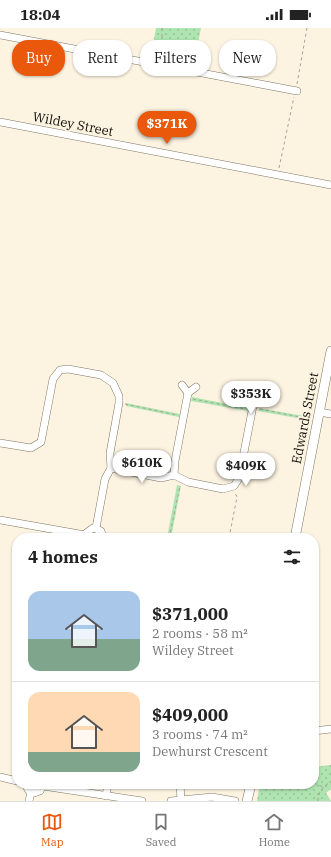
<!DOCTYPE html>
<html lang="en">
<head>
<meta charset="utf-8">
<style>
	:root { --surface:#fff; --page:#f2f2f2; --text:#222; --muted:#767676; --line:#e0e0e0; --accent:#ea580c }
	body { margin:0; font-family:"IBM Plex Serif",serif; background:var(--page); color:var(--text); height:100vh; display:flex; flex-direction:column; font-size:15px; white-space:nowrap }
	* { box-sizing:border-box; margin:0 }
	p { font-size:13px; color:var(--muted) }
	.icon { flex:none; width:22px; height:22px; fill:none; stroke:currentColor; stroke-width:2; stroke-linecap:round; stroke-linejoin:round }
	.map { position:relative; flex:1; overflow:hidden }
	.side { position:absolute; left:12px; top:505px; width:307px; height:256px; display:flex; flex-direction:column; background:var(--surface); border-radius:16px; box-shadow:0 1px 3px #0004 }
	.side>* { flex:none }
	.guide { position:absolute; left:12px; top:12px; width:307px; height:36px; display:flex; gap:8px }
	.price { position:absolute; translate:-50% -34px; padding:0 9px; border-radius:14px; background:#fff; color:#222; font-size:13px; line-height:26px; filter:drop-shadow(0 1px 2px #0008) }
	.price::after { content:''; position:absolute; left:50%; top:24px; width:12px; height:9px; margin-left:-6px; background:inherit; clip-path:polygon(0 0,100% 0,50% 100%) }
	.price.active { background:var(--accent); color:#fff }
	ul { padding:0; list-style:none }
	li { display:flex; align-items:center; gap:12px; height:100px; padding:0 16px }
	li+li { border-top:1px solid var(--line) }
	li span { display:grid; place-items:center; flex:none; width:112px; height:80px; border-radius:12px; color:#555 }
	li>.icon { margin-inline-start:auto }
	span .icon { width:48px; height:48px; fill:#fffc; stroke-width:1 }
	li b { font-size:17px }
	h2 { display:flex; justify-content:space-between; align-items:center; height:48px; padding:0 16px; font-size:17px }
	.chip { padding:0 14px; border-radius:16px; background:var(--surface); box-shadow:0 1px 3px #0004; font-size:14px; line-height:36px }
	.chip.active { background:var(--accent); color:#fff }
	.status { display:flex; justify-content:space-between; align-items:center; height:28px; padding:0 20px; background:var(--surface); direction:ltr }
	.status svg { height:11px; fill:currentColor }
	.dock { display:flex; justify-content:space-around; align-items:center; height:56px; border-top:1px solid var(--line); background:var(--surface); font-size:11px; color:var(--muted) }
	.dock a { display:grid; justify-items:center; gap:2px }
	.dock .active { color:var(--accent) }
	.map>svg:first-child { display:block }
	.grass { fill:#aee4b0 }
	.park { fill:url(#park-dots) }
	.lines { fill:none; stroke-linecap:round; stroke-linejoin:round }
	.minor-casing { stroke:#7f7666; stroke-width:8 }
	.major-casing { stroke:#7f7666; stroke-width:10 }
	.path { stroke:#a9a294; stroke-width:1; stroke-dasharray:3 3; stroke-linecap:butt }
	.minor { stroke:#fff; stroke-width:7 }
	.major { stroke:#fff; stroke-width:9 }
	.labels { text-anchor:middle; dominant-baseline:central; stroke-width:4; stroke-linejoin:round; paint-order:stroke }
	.street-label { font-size:13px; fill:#110d08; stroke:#fdf3e1 }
</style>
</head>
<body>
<div class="status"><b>18:04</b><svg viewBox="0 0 49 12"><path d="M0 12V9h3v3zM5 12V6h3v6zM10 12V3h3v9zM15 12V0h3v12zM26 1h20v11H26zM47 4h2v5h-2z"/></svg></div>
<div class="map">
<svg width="331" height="773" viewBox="0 0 331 773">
	<defs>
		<pattern id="park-dots" width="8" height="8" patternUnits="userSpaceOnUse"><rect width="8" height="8" fill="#aee4b0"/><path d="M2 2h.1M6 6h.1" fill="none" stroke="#95c296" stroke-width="1.8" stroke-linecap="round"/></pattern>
	</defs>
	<rect width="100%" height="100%" fill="#fdf3e1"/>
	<g class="grass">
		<polygon points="192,369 248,380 248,383 191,373"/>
		<polygon points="126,375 180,386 179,389 126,378"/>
		<polygon points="259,380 309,389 308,392 258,383"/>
		<polygon points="177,457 181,458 171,510 167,510"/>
	</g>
	<g class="park">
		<polygon points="156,0 201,0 194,36 151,28"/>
		<polygon points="331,737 331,761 326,765 331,773 257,773 260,756 314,756 314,739"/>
	</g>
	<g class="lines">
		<defs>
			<g id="minor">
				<polyline points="0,7 297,63"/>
				<polyline points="0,94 331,157"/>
				<polyline points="182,357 188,365 196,359"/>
				<polyline points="247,369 253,378 260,372"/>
				<polyline points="319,384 331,386"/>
				<polyline points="0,415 31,420 41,414 53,351 60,342 68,341 101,347 113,355 119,368 119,375 110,425 111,440 105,451 96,500"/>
				<polyline points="111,440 161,450 174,447"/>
				<polyline points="174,447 188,454 223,461 234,458 239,450 253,378"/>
				<polyline points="174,447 175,433 188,365"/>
				<polyline points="0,492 85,507"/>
				<polyline points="85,510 86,505 93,500 101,503 103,510"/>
				<polyline points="314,703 331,701"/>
				<polyline points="0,749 17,753"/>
				<polyline points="25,756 29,763 34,765 40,763 43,756"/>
				<polyline points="180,756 181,772"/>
				<polyline points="43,758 142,773"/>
				<polyline points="106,768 108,756"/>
				<polyline points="29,773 31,764"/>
				<polyline points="171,773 212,769 235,773"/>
			</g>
			<g id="major">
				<polyline points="295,510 331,323"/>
				<polyline points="247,773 251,756"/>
			</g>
		</defs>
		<use href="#minor" class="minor-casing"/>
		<use href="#major" class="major-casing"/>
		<g class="path">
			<polyline points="162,0 162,31"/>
			<polyline points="297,56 307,0"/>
			<polyline points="279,140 294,69"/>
			<polyline points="193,371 245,381"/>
			<polyline points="125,376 177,387"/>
			<polyline points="260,381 310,391"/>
			<polyline points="169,510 180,458"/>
			<polyline points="229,510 237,469 235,465"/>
			<polyline points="314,755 323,759"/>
			<polyline points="289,756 298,756"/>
			<path d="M318,773c0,-9 5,-15 13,-19"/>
		</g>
		<use href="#minor" class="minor"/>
		<use href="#major" class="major"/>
	</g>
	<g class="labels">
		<g class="street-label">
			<text transform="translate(73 96) rotate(11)">Wildey Street</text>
			<text transform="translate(305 390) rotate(-79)">Edwards Street</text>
		</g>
	</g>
</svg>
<b class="price active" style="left:167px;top:117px">$371K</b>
<b class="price" style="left:251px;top:387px">$353K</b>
<b class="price" style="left:142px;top:456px">$610K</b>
<b class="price" style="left:246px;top:459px">$409K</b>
<div class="guide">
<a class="chip active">Buy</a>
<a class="chip">Rent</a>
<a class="chip">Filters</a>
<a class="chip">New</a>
</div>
<section class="side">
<h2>4 homes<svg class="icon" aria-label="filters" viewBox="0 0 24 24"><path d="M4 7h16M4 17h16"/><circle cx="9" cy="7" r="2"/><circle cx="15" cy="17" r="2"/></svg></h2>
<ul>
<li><span style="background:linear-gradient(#a9c7e8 60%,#7fa58c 0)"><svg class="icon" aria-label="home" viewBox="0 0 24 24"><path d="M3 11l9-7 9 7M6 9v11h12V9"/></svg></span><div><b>$371,000</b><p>2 rooms · 58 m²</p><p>Wildey Street</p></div></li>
<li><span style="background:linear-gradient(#ffd9b3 75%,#7fa58c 0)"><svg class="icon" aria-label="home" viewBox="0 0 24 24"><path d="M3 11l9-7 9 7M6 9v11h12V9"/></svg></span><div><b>$409,000</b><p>3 rooms · 74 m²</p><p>Dewhurst Crescent</p></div></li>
</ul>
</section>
</div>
<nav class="dock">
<a class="active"><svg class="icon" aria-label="map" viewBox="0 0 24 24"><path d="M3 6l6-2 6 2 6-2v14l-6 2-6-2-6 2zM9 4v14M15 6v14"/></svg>Map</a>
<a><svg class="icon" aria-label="saved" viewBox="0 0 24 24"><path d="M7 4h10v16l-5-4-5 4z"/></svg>Saved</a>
<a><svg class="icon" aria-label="home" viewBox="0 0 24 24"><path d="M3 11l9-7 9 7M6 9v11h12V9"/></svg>Home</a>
</nav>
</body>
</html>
